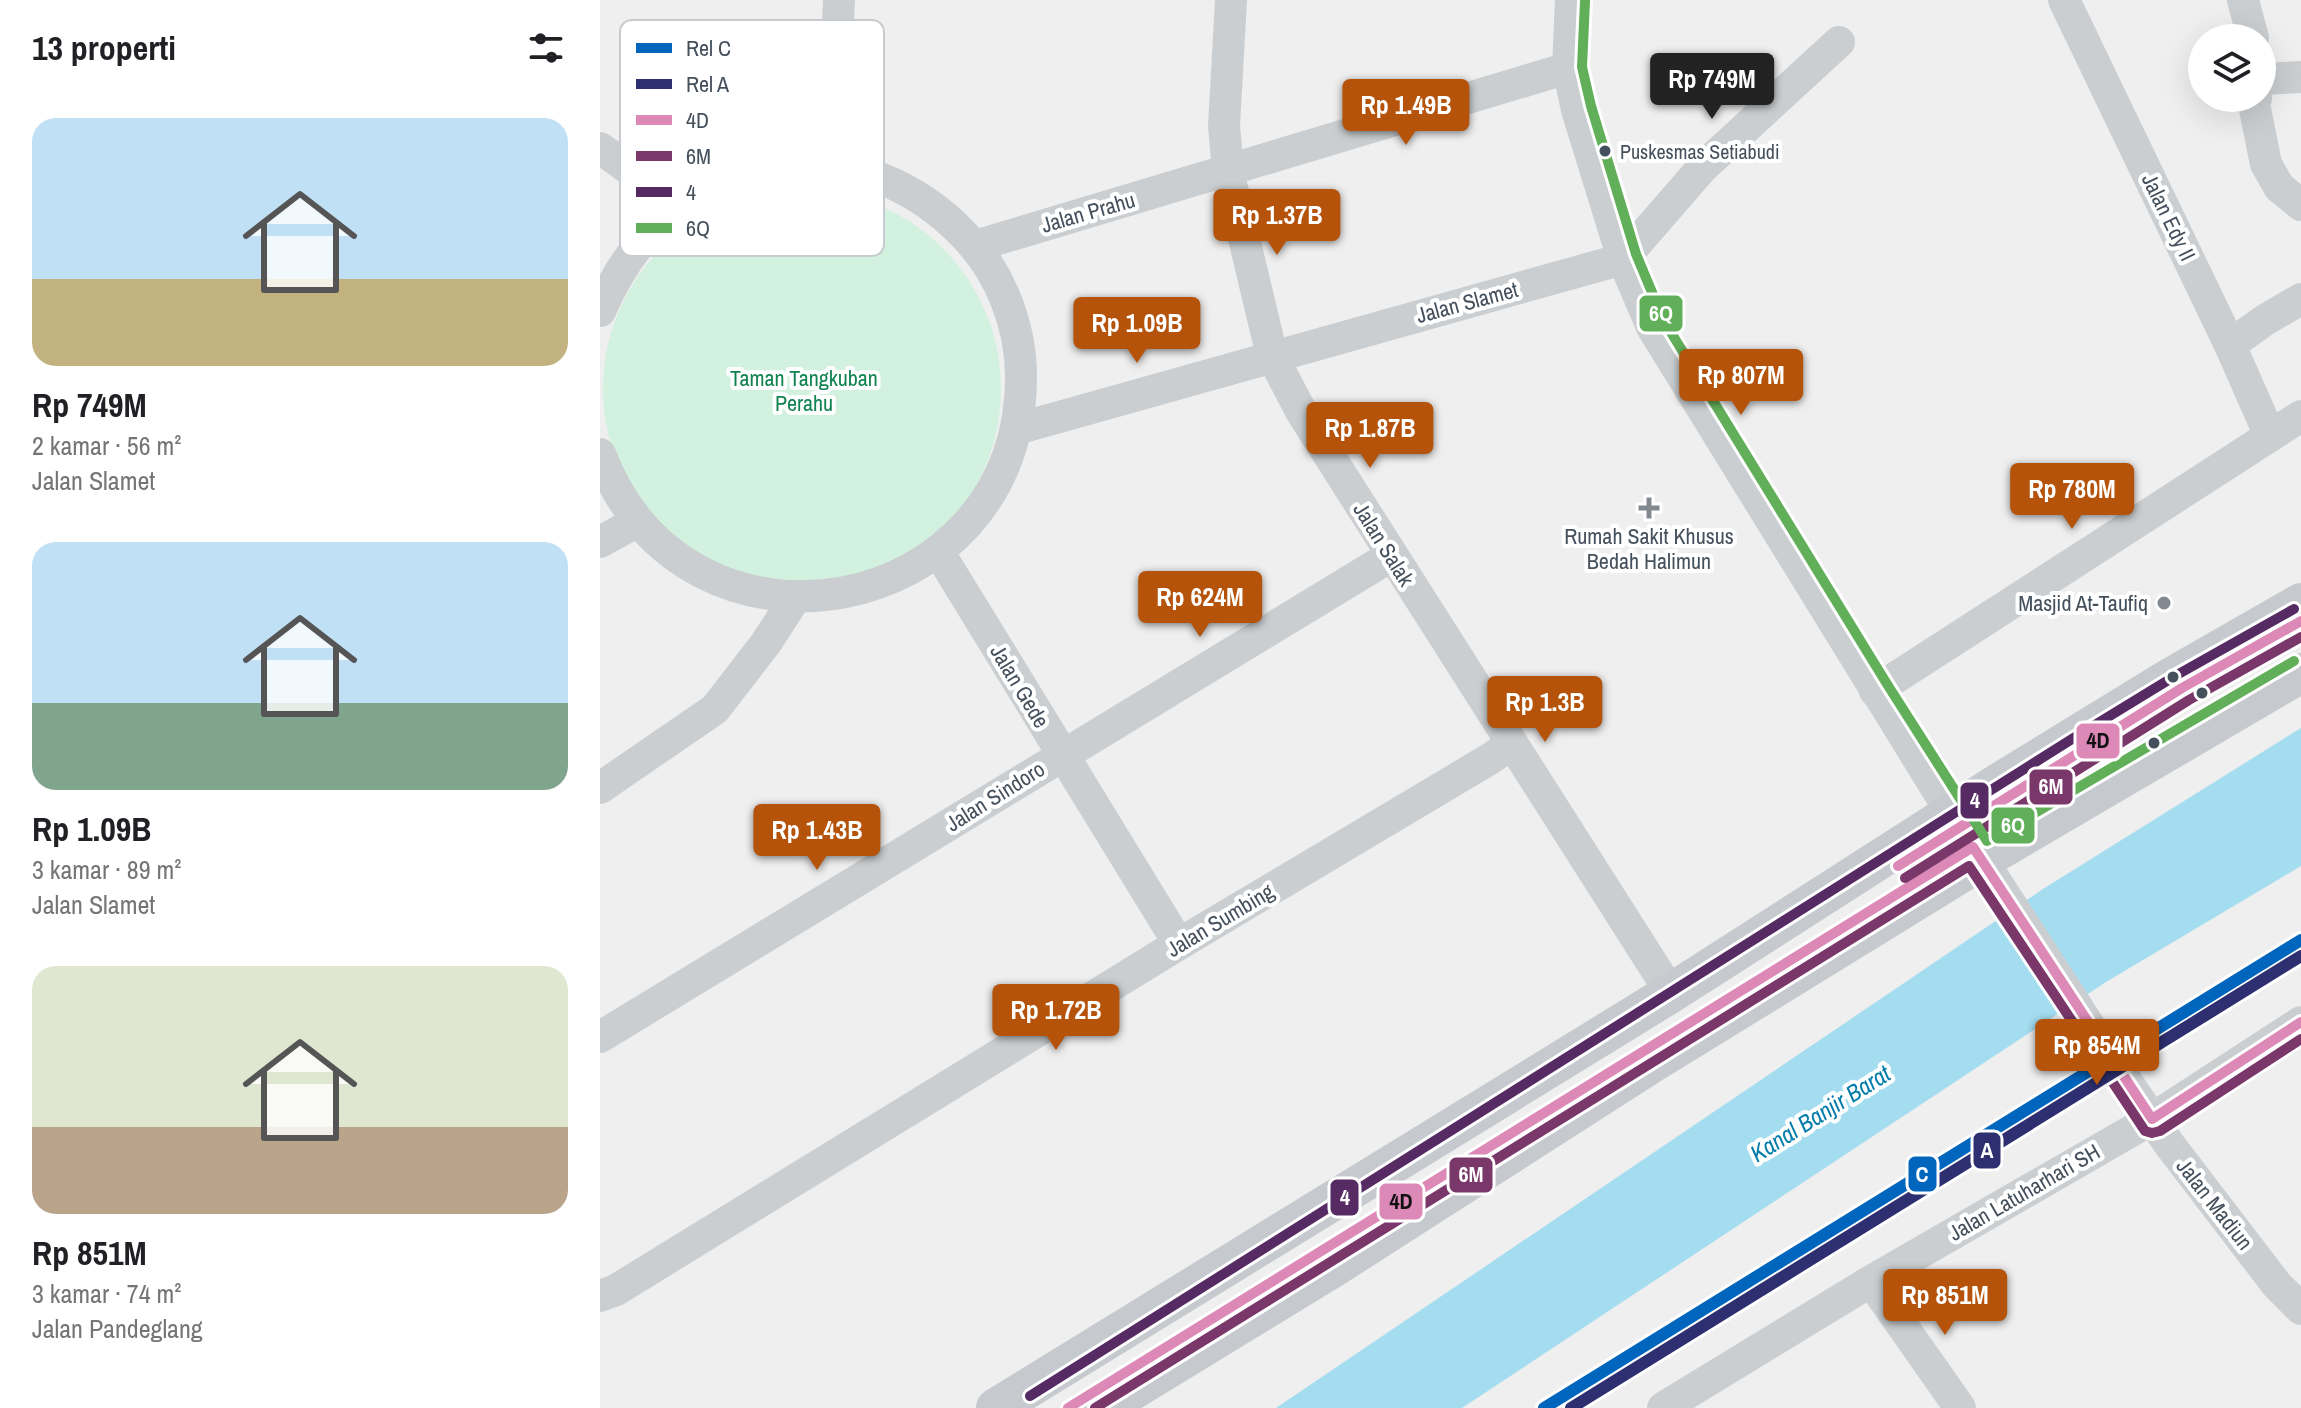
<!DOCTYPE html>
<html lang="id">
<head>
<meta charset="utf-8">
<style>
	:root { --surface:#fff; --page:#f6f6f6; --text:#202124; --muted:#757577; --accent:#b45309 }
	body { margin:0; font-family:"Archivo Narrow",sans-serif; background:var(--page); color:var(--text); height:100vh; display:flex; flex-direction:column; font-size:30px; white-space:nowrap }
	* { box-sizing:border-box; margin:0 }
	p { font-size:26px; color:var(--muted) }
	.icon { flex:none; width:44px; height:44px; fill:none; stroke:currentColor; stroke-width:2; stroke-linecap:round; stroke-linejoin:round }
	.map { position:relative; flex:1; overflow:hidden }
	.panel { display:flex; flex-direction:column; background:var(--surface); width:600px }
	.panel>* { flex:none }
	.tools { position:absolute; left:1588px; top:24px; display:grid; gap:16px }
	.tools a { display:grid; place-items:center; width:88px; height:88px; border-radius:50%; background:var(--surface); box-shadow:0 8px 32px #0002; font-size:40px }
	.price { position:absolute; translate:-50% -68px; padding:0 18px; border-radius:8px; background:var(--accent); color:#fff; font-size:26px; line-height:52px; filter:drop-shadow(0 2px 4px #0008) }
	.price::after { content:''; position:absolute; left:50%; top:48px; width:24px; height:18px; margin-left:-12px; background:inherit; clip-path:polygon(0 0,100% 0,50% 100%) }
	.price.selected { background:#222; color:#fff }
	ul { padding:0; list-style:none }
	li { display:grid; align-content:center; gap:16px; height:424px; padding:0 32px }
	li span { display:grid; place-items:center; height:248px; border-radius:24px; color:#555 }
	li>.icon { margin-inline-start:auto }
	span .icon { width:144px; height:144px; fill:#fffc; stroke-width:1 }
	li b { font-size:34px }
	h2 { display:flex; justify-content:space-between; align-items:center; height:96px; padding:0 32px; font-size:34px }
	main { display:flex; flex:1; min-height:0 }
	.map>svg:first-child { display:block }
	.green { fill:#d2f1df }
	.water { fill:#a4dcf0 }
	.lines { fill:none; stroke-linecap:round; stroke-linejoin:round }
	.minor { stroke:#cbced0; stroke-width:32 }
	.major { stroke:#c6cace; stroke-width:40 }
	.bus-1-casing { stroke:#fff; stroke-width:16 }
	.bus-2-casing { stroke:#fff; stroke-width:16 }
	.bus-3-casing { stroke:#fff; stroke-width:16 }
	.bus-4-casing { stroke:#fff; stroke-width:16 }
	.bus-1 { stroke:#dc89b7; stroke-width:10 }
	.bus-2 { stroke:#79376a; stroke-width:10 }
	.bus-3 { stroke:#562a62; stroke-width:10 }
	.bus-4 { stroke:#62af5a; stroke-width:10 }
	.rail-1-casing { stroke:#fff; stroke-width:18 }
	.rail-2-casing { stroke:#fff; stroke-width:18 }
	.rail-1 { stroke:#0065bd; stroke-width:12 }
	.rail-2 { stroke:#2e2f70; stroke-width:12 }
	.bus-dot { fill:#45505d; stroke:#fff; stroke-width:3 }
	.poi-dot { fill:#818890; stroke:#fff; stroke-width:3 }
	.labels { text-anchor:middle; dominant-baseline:central; stroke-width:8; stroke-linejoin:round; paint-order:stroke }
	.bus-label { font-size:20px; fill:#45505d; stroke:#fff; text-anchor:start }
	.street-label { font-size:22px; fill:#45505d; stroke:#fff }
	.park-label { font-size:22px; fill:#118351; stroke:#fff }
	.poi-label { font-size:22px; fill:#45505d; stroke:#fff }
	.water-label { font-size:24px; font-style:italic; fill:#047daa; stroke:#fff }
	.key { fill:#fff; stroke:#c7cace; stroke-width:2 }
	.key-label { font-size:22px; fill:#45505d }
	.line-badge { stroke:#fff; stroke-width:3 }
	.badge-label { font-size:22px; text-anchor:middle; font-weight:bold; fill:#fff }
	.pale-badge-label { font-size:22px; text-anchor:middle; font-weight:bold; fill:#111 }
</style>
</head>
<body>
<main>
<section class="panel">
<h2>13 properti<svg class="icon" aria-label="filters" viewBox="0 0 24 24"><path d="M4 7h16M4 17h16"/><circle cx="9" cy="7" r="2"/><circle cx="15" cy="17" r="2"/></svg></h2>
<ul>
<li><span style="background:linear-gradient(#bfe0f5 65%,#c2b280 0)"><svg class="icon" aria-label="home" viewBox="0 0 24 24"><path d="M3 11l9-7 9 7M6 9v11h12V9"/></svg></span><div><b>Rp 749M</b><p>2 kamar · 56 m²</p><p>Jalan Slamet</p></div></li>
<li><span style="background:linear-gradient(#bfe0f5 65%,#7fa58c 0)"><svg class="icon" aria-label="home" viewBox="0 0 24 24"><path d="M3 11l9-7 9 7M6 9v11h12V9"/></svg></span><div><b>Rp 1.09B</b><p>3 kamar · 89 m²</p><p>Jalan Slamet</p></div></li>
<li><span style="background:linear-gradient(#dfe7d0 65%,#b9a48a 0)"><svg class="icon" aria-label="home" viewBox="0 0 24 24"><path d="M3 11l9-7 9 7M6 9v11h12V9"/></svg></span><div><b>Rp 851M</b><p>3 kamar · 74 m²</p><p>Jalan Pandeglang</p></div></li>
</ul>
</section>
<div class="map">
<svg width="1701" height="1408" viewBox="0 0 1701 1408">
	<rect width="100%" height="100%" fill="#f0efef"/>
	<circle class="green" cx="202" cy="389" r="199"/>
	<polygon class="water" points="1701,728 1701,866 1506,982 862,1408 676,1408 1443,889"/>
	<g class="lines">
		<g class="minor">
			<polyline points="631,0 624,126 628,171 672,356 702,413 1071,993"/>
			<polyline points="971,0 968,68 977,110 1023,259 1052,327 1351,812 1488,1024 1569,1144 1677,1285 1701,1309"/>
			<polyline points="1464,0 1630,345 1670,436"/>
			<polyline points="1643,0 1653,38"/>
			<polyline points="1663,79 1701,77"/>
			<polyline points="1656,98 1654,104 1666,164 1679,187 1701,205"/>
			<polyline points="0,148 79,205"/>
			<polyline points="231,165 239,0"/>
			<polyline points="375,246 968,68"/>
			<path d="M0,311c37,-85 94,-134 187,-145 66,-8 131,21 176,68 37,37 58,91 58,143 0,243 -334,306 -421,77"/>
			<polyline points="1630,345 1665,320 1701,299"/>
			<polyline points="416,429 1023,259 1102,168 1239,42"/>
			<polyline points="0,542 38,521"/>
			<polyline points="338,551 579,944"/>
			<polyline points="1275,691 1701,416"/>
			<polyline points="0,788 115,709 166,643 195,598"/>
			<polyline points="0,1037 791,556"/>
			<polyline points="1271,1281 1360,1408"/>
			<polyline points="0,1296 16,1290 579,944 888,760 912,744"/>
			<polyline points="1063,1408 1271,1281 1552,1119 1701,1022"/>
		</g>
		<g class="major">
			<polyline points="396,1408 1071,993 1394,786 1570,678 1701,603"/>
			<polyline points="503,1408 734,1267 1052,1063 1382,860 1701,673"/>
		</g>
		<defs>
			<g id="bus-1">
				<polyline points="1298,866 1582,688 1701,621"/>
				<polyline points="468,1408 1373,847 1552,1119 1701,1022"/>
			</g>
			<g id="bus-2">
				<polyline points="1305,878 1589,700 1701,637"/>
				<polyline points="495,1408 1369,866 1545,1131 1552,1133 1560,1131 1701,1039"/>
			</g>
			<polyline id="bus-3" points="430,1396 1472,739 1575,676 1694,609"/>
			<polyline id="bus-4" points="985,1 982,67 991,106 1036,254 1064,321 1287,684 1387,841 1694,661"/>
		</defs>
		<use href="#bus-1" class="bus-1-casing"/>
		<use href="#bus-2" class="bus-2-casing"/>
		<use href="#bus-3" class="bus-3-casing"/>
		<use href="#bus-4" class="bus-4-casing"/>
		<use href="#bus-1" class="bus-1"/>
		<use href="#bus-2" class="bus-2"/>
		<use href="#bus-3" class="bus-3"/>
		<use href="#bus-4" class="bus-4"/>
		<defs>
			<polyline id="rail-1" points="944,1408 1701,940"/>
			<polyline id="rail-2" points="971,1408 1701,956"/>
		</defs>
		<use href="#rail-1" class="rail-1-casing"/>
		<use href="#rail-2" class="rail-2-casing"/>
		<use href="#rail-1" class="rail-1"/>
		<use href="#rail-2" class="rail-2"/>
	</g>
	<g class="bus-dot">
		<circle cx="1005" cy="151" r="7"/>
		<circle cx="1573" cy="677" r="7"/>
		<circle cx="1602" cy="693" r="7"/>
		<circle cx="1554" cy="743" r="7"/>
	</g>
	<g class="poi-dot">
		<path d="M1045 496h8v8h8v8h-8v8h-8v-8h-8v-8h8z"/>
		<circle cx="1564" cy="603" r="8"/>
	</g>
	<g class="labels">
		<g class="bus-label">
			<text x="1020" y="151">Puskesmas Setiabudi</text>
		</g>
		<g class="street-label">
			<text transform="translate(488 212) rotate(-16)">Jalan Prahu</text>
			<text transform="translate(1569 217) rotate(64)">Jalan Edy II</text>
			<text transform="translate(867 302) rotate(-15)">Jalan Slamet</text>
			<text transform="translate(784 544) rotate(58)">Jalan Salak</text>
			<text transform="translate(420 686) rotate(59)">Jalan Gede</text>
			<text transform="translate(395 796) rotate(-32)">Jalan Sindoro</text>
			<text transform="translate(620 920) rotate(-31)">Jalan Sumbing</text>
			<text transform="translate(1424 1192) rotate(-30)">Jalan Latuharhari SH</text>
			<text transform="translate(1615 1204) rotate(52)">Jalan Madiun</text>
		</g>
		<g class="park-label">
			<text x="204" y="378">Taman Tangkuban<tspan x="204" dy="25">Perahu</tspan></text>
		</g>
		<g class="poi-label">
			<text x="1049" y="536">Rumah Sakit Khusus<tspan x="1049" dy="25">Bedah Halimun</tspan></text>
			<text x="1548" y="603" text-anchor="end">Masjid At-Taufiq</text>
		</g>
		<g class="water-label">
			<text transform="translate(1220 1113) rotate(-32)">Kanal Banjir Barat</text>
		</g>
	</g>
	<rect x="20" y="20" width="264" height="236" rx="12" class="key"/>
	<rect x="36" y="43" width="36" height="10" fill="#0065bd"/>
	<rect x="36" y="79" width="36" height="10" fill="#2e2f70"/>
	<rect x="36" y="115" width="36" height="10" fill="#dc89b7"/>
	<rect x="36" y="151" width="36" height="10" fill="#79376a"/>
	<rect x="36" y="187" width="36" height="10" fill="#562a62"/>
	<rect x="36" y="223" width="36" height="10" fill="#62af5a"/>
	<g class="key-label">
		<text x="86" y="56">Rel C</text>
		<text x="86" y="92">Rel A</text>
		<text x="86" y="128">4D</text>
		<text x="86" y="164">6M</text>
		<text x="86" y="200">4</text>
		<text x="86" y="236">6Q</text>
	</g>
	<g class="line-badge">
		<rect x="1038" y="294" width="46" height="39" rx="8" fill="#62af5a"/>
		<rect x="1475" y="722" width="46" height="38" rx="8" fill="#dc89b7"/>
		<rect x="1428" y="768" width="46" height="38" rx="8" fill="#79376a"/>
		<rect x="1359" y="781" width="31" height="39" rx="8" fill="#562a62"/>
		<rect x="1390" y="806" width="46" height="39" rx="8" fill="#62af5a"/>
		<rect x="1372" y="1131" width="30" height="39" rx="8" fill="#2e2f70"/>
		<rect x="1307" y="1155" width="31" height="38" rx="8" fill="#0065bd"/>
		<rect x="848" y="1156" width="46" height="38" rx="8" fill="#79376a"/>
		<rect x="729" y="1178" width="31" height="39" rx="8" fill="#562a62"/>
		<rect x="778" y="1182" width="46" height="39" rx="8" fill="#dc89b7"/>
	</g>
	<g class="badge-label">
		<text x="1061" y="321">6Q</text>
		<text x="1451" y="794">6M</text>
		<text x="1375" y="808">4</text>
		<text x="1413" y="833">6Q</text>
		<text x="1387" y="1158">A</text>
		<text x="1322" y="1182">C</text>
		<text x="871" y="1182">6M</text>
		<text x="745" y="1205">4</text>
	</g>
	<g class="pale-badge-label">
		<text x="1498" y="748">4D</text>
		<text x="801" y="1209">4D</text>
	</g>
</svg>
<div class="tools">
<a><svg class="icon" aria-label="layers" viewBox="0 0 24 24"><path d="M12 4l9 5-9 5-9-5zM3 14l9 5 9-5"/></svg></a>
</div>
<b class="price selected" style="left:1112px;top:121px">Rp 749M</b>
<b class="price" style="left:806px;top:147px">Rp 1.49B</b>
<b class="price" style="left:677px;top:257px">Rp 1.37B</b>
<b class="price" style="left:537px;top:365px">Rp 1.09B</b>
<b class="price" style="left:1141px;top:417px">Rp 807M</b>
<b class="price" style="left:770px;top:470px">Rp 1.87B</b>
<b class="price" style="left:1472px;top:531px">Rp 780M</b>
<b class="price" style="left:600px;top:639px">Rp 624M</b>
<b class="price" style="left:945px;top:744px">Rp 1.3B</b>
<b class="price" style="left:217px;top:872px">Rp 1.43B</b>
<b class="price" style="left:456px;top:1052px">Rp 1.72B</b>
<b class="price" style="left:1497px;top:1087px">Rp 854M</b>
<b class="price" style="left:1345px;top:1337px">Rp 851M</b>
</div>
</main>
</body>
</html>
